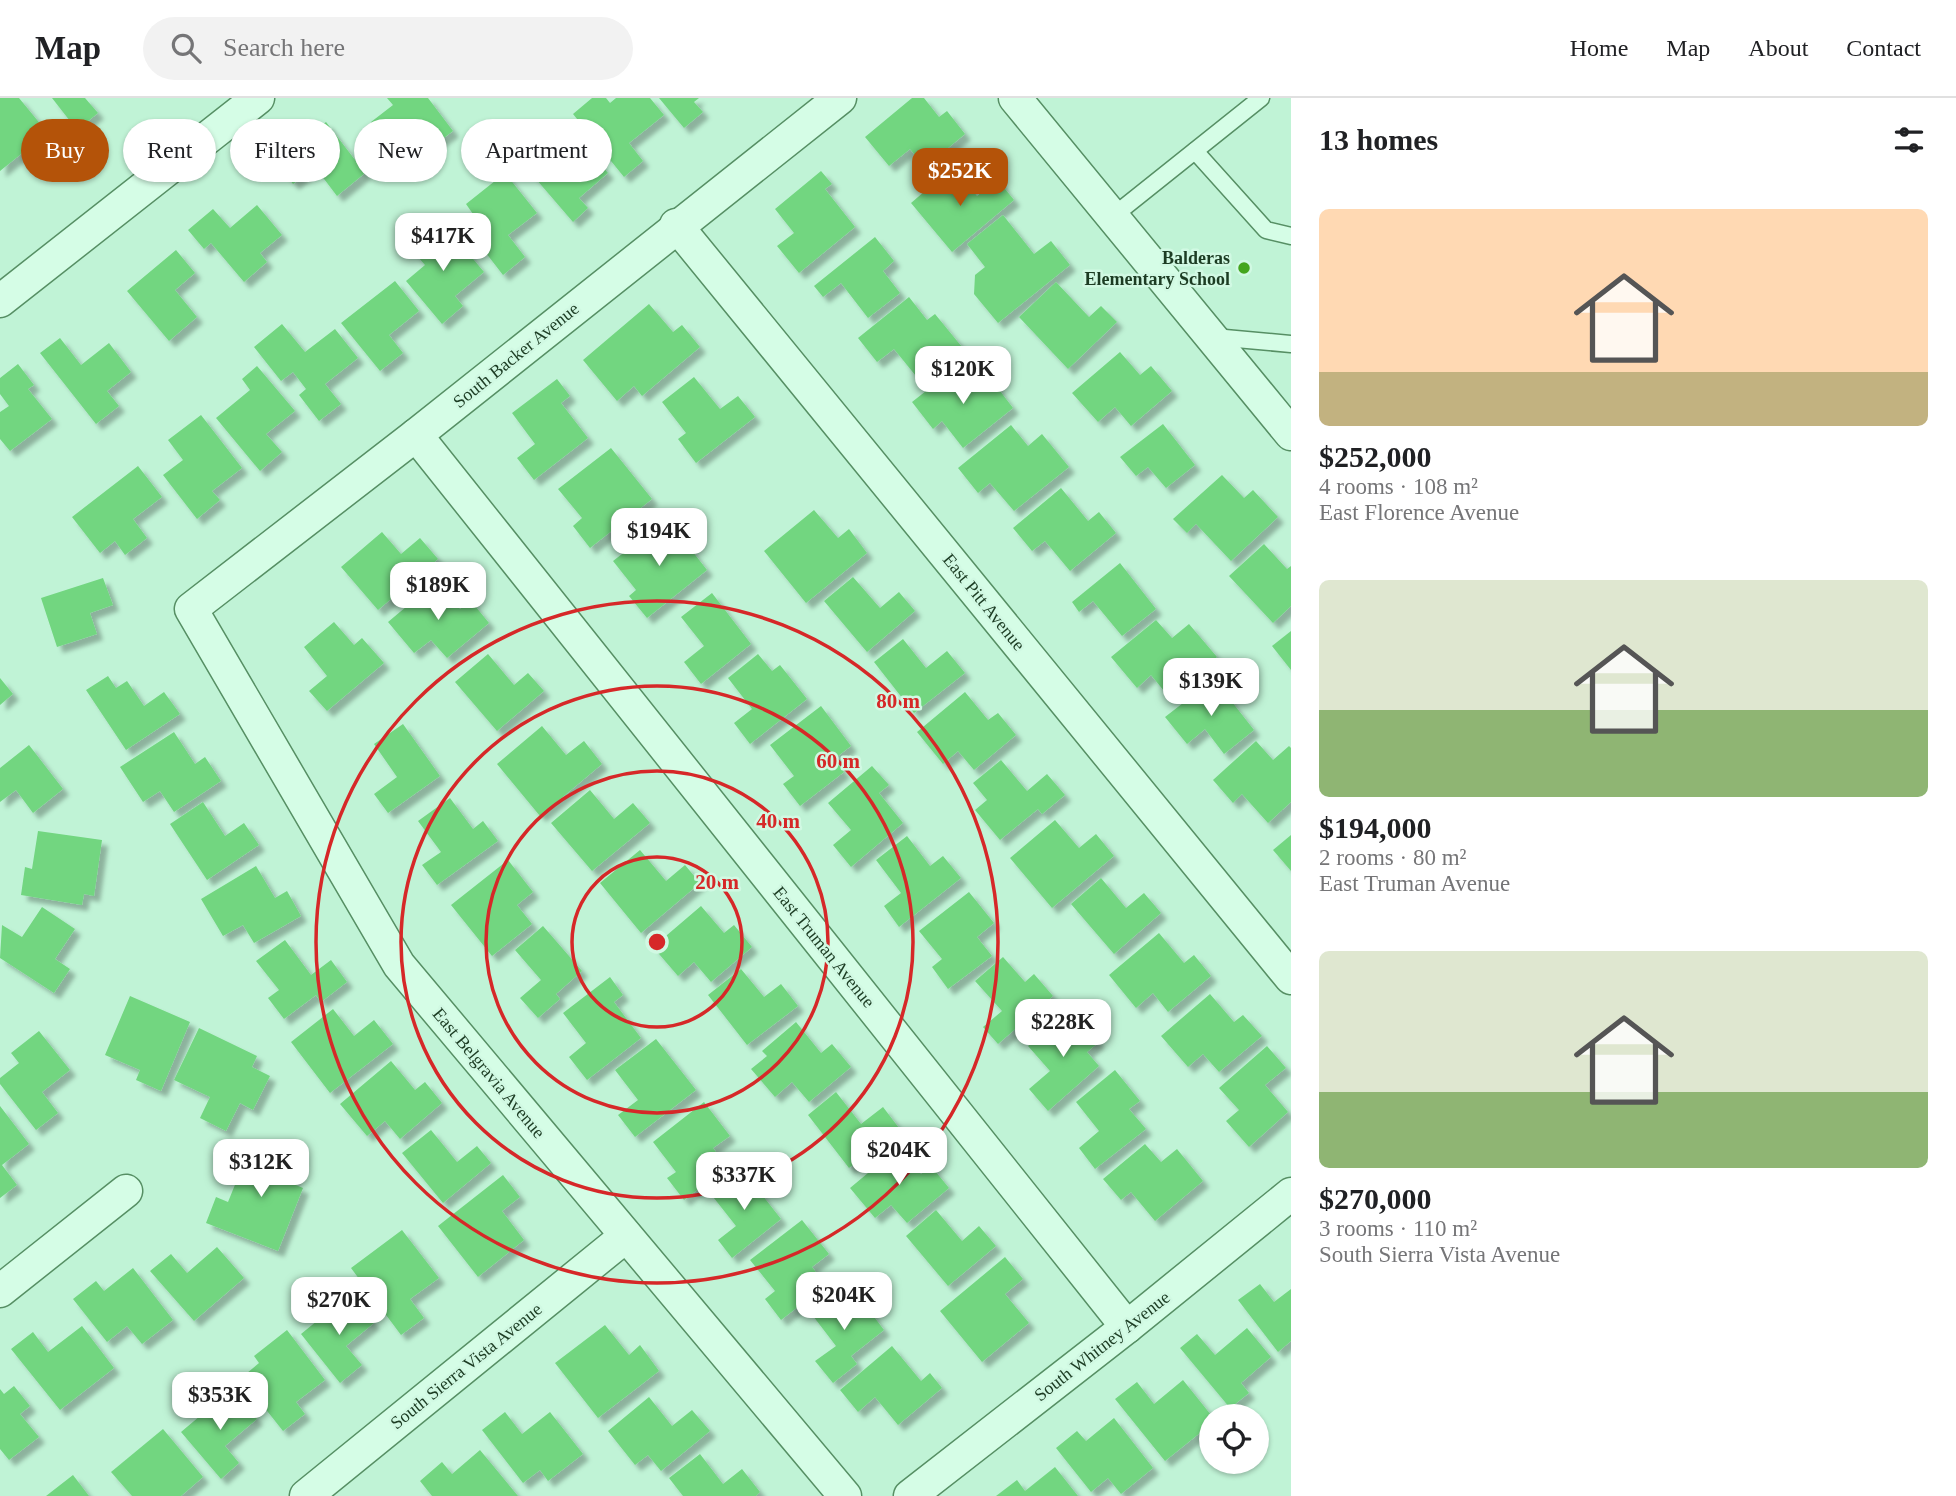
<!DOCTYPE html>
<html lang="en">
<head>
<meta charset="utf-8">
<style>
	:root { --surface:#fff; --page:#f2f2f2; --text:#202124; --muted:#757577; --line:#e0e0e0; --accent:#b45309 }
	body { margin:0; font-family:Georgia,serif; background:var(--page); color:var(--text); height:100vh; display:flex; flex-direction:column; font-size:26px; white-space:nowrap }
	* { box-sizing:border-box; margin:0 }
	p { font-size:23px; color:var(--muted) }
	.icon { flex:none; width:38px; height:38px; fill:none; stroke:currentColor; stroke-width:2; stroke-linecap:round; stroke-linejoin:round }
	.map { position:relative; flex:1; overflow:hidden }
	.drawer { display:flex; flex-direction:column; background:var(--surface); width:665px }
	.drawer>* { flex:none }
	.guide { position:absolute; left:21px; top:21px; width:665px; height:63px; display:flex; gap:14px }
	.buttons { position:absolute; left:1199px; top:1306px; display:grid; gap:14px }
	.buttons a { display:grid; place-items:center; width:70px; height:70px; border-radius:50%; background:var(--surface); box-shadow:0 2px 5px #0004; font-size:35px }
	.price { position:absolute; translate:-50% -60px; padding:0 16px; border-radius:14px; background:#fff; color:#222; font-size:23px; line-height:46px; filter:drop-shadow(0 2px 4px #0008) }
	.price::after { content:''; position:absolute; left:50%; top:42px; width:21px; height:16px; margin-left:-10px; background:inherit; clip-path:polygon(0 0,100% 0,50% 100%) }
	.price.current { background:var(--accent); color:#fff }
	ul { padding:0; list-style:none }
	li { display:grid; align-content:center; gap:14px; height:371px; padding:0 28px }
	li span { display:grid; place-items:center; height:217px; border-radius:10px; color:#555 }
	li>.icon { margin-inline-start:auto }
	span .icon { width:126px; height:126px; fill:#fffc; stroke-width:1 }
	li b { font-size:30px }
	h2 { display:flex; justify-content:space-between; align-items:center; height:84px; padding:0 28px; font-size:30px }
	.chip { padding:0 24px; border-radius:32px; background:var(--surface); box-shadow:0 2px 5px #0004; font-size:24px; line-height:63px }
	.chip.current { background:var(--accent); color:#fff }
	header { display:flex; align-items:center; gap:42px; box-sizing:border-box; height:98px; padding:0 35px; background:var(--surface); border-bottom:2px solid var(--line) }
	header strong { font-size:33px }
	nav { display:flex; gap:38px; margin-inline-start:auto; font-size:24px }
	.search { width:490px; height:63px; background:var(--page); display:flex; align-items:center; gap:18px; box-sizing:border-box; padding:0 24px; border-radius:38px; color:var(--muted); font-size:26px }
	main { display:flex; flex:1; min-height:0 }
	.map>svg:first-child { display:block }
	.building { fill:#72d680; filter:url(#shadow) }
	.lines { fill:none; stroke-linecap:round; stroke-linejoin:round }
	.lane-casing { stroke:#568f64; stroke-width:19 }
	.street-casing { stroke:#568f64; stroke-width:35 }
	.lane { stroke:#d5fde6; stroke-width:16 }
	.street { stroke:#d5fde6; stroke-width:32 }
	.ring { fill:none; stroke:#d62828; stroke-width:3.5 }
	.poi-dot { fill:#44a51e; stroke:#d1f9e3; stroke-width:2.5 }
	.labels { text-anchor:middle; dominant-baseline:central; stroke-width:5; stroke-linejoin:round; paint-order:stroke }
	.poi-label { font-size:18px; font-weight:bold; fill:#1c3c23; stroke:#d1f9e3; text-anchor:end }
	.street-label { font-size:18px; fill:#1c3c23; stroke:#d1f9e3 }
	.centre { fill:#d62828; stroke:#d1f9e3; stroke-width:3.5 }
	.ring-label { font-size:21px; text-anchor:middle; font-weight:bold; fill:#d62828; stroke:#d1f9e3; stroke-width:5; stroke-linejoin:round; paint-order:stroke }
</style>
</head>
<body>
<header>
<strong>Map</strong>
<div class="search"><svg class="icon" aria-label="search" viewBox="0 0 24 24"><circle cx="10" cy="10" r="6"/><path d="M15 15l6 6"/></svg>Search here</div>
<nav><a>Home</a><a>Map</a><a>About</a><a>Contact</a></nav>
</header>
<main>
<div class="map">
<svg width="1291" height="1398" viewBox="0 0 1291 1398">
	<defs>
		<filter id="shadow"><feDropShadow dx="6" dy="6" stdDeviation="2" flood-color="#0004"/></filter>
	</defs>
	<rect width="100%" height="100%" fill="#c0f3d6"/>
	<g class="building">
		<polygon points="0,0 19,0 65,56 43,73 26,52 0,73"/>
		<polygon points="52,0 85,0 98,15 77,32"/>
		<polygon points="387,0 428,0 453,33 416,61 403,45 393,54 371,24 393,7"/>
		<polygon points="592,0 606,0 610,5 616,0 650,0 664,17 629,45 643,63 624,79 573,16"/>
		<polygon points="659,0 699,0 694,4 703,14 684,30"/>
		<polygon points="912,0 924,0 939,19 947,13 965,36 925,69 910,51 889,68 865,39"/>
		<polygon points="561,21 608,75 579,100 588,110 573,124 517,59"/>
		<polygon points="326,24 365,75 337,98 315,69 293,86 275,63"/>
		<polygon points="953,69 977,98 997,81 1014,102 952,154 911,105"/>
		<polygon points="821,73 832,86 825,91 855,129 799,175 777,148 794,135 775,111"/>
		<polygon points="505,75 537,115 508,137 525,159 503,177 462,124 473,116 466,106"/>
		<polygon points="257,107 282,137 260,155 267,164 244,184 211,145 204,151 188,132 213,111 230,130"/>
		<polygon points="1003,117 1034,156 1051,143 1070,167 998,225 974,196 975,177 985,169 967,146"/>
		<polygon points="443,125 484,174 455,198 463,208 442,226 406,183 425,167 412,152"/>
		<polygon points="875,139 894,163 883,173 900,195 868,220 841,185 823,199 814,188"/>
		<polygon points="176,152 195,175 175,192 197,219 169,243 127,193"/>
		<polygon points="395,183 419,213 389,237 403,255 380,273 341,225"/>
		<polygon points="1056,184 1089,219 1101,208 1117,224 1068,271 1019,219"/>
		<polygon points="909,199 927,222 935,216 962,249 920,283 894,251 877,264 858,240"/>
		<polygon points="649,206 673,234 682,227 700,249 642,298 634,288 617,303 583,262"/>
		<polygon points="282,226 305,254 335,231 358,260 325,286 341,306 319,323 299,297 306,291 293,274 281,283 254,249"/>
		<polygon points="60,240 81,267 109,245 131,274 107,293 119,308 96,326 40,255"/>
		<polygon points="1120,254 1140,277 1151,268 1172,293 1131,328 1115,309 1098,324 1072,295"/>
		<polygon points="18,266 34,287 28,291 52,321 10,353 0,341 0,314 9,308 0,296 0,280"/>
		<polygon points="257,268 295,313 266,336 282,354 260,373 216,320 250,292 242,281"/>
		<polygon points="954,271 969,290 987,276 1013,310 963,350 942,323 933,331 912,304"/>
		<polygon points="694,279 720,311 738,298 755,319 696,365 678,341 686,335 662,304"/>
		<polygon points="557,281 570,298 561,305 588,340 534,382 517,360 535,346 512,315"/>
		<polygon points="201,317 242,370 212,393 220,402 197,421 163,377 183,362 168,342"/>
		<polygon points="1163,326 1195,367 1166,390 1148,369 1136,378 1120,359"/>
		<polygon points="1011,327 1028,348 1042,336 1069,369 1014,413 990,385 978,395 958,370"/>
		<polygon points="611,350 652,401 590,450 573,428 582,420 558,391"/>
		<polygon points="138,368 162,399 133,421 147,440 125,457 115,443 100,455 72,419"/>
		<polygon points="1222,377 1244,400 1253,392 1278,419 1231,463 1196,426 1187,435 1173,421"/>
		<polygon points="1061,390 1088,423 1099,414 1116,435 1070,473 1045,443 1032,453 1013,430"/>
		<polygon points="814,412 838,440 849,431 867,455 806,505 764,453"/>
		<polygon points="667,421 707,472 647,520 629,498 636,492 613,463"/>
		<polygon points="382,434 401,456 420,440 438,461 378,512 341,469"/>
		<polygon points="1264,446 1287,471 1291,468 1291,508 1273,525 1229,478"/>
		<polygon points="1120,465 1156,511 1122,538 1093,503 1079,514 1072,504"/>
		<polygon points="853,479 880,510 899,494 915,513 867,554 824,503"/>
		<polygon points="103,480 113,507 90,515 97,536 57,549 41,500"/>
		<polygon points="437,483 460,511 471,503 489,525 447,560 431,542 414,555 388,524"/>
		<polygon points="712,495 751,546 701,586 684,564 704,548 681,519"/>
		<polygon points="1156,522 1172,540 1189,526 1217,559 1169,599 1151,577 1137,590 1111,559"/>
		<polygon points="334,524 354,547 362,540 384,565 327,613 309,593 327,578 304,549"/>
		<polygon points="1291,533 1291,572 1272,548"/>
		<polygon points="903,541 926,570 947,553 965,575 914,615 874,564"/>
		<polygon points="488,556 514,587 528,575 544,593 497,633 455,584"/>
		<polygon points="758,556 772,573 780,567 807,601 750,646 734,625 752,611 728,580"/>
		<polygon points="108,578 116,590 127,583 144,608 164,594 180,616 126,652 86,592"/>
		<polygon points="0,580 13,596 0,607"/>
		<polygon points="1214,581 1254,632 1224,656 1205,631 1187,646 1165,619"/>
		<polygon points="965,594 988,622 998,615 1016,637 974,672 958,653 943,666 917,634"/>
		<polygon points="821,608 851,648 834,661 844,674 800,708 783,686 794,678 770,647"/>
		<polygon points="403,626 440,678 388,715 374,696 397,679 374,646"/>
		<polygon points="542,628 566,657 584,643 602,666 540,718 497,666"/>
		<polygon points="174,634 195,666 205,659 221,683 174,714 160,693 143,704 120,669"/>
		<polygon points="1256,643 1273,662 1289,648 1291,650 1291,704 1268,725 1242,696 1233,705 1213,682"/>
		<polygon points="29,647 63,691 33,715 16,692 0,704 0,670"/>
		<polygon points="1001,662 1027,693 1047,676 1065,697 1042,716 1038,711 1000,742 975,712 987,702 973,685"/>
		<polygon points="872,668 889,687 879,695 903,725 851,769 833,747 851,732 828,705"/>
		<polygon points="590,692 614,721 633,705 650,725 592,773 551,725"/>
		<polygon points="450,700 473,731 483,723 498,743 437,787 422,767 441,754 418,723"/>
		<polygon points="203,704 225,738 244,725 259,747 207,782 170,726"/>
		<polygon points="1055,722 1079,750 1096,736 1114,758 1052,810 1010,760"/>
		<polygon points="38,733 102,742 94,798 84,796 82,807 21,797 25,769 32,771"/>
		<polygon points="1291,737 1291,773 1273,752"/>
		<polygon points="907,738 930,768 943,758 961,780 899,829 884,808 901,795 876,762"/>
		<polygon points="640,752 666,783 685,767 700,785 641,835 600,785"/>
		<polygon points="508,762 533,794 517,807 532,826 492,858 451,807"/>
		<polygon points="256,768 275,800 287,793 301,818 254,845 243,827 223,838 201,801"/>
		<polygon points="1101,780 1126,810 1144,795 1161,815 1114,856 1071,806"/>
		<polygon points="969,794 994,825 977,839 992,858 948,891 932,869 942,861 919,833"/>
		<polygon points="701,808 724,835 734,827 752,849 711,884 694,864 678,878 653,849"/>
		<polygon points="42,809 75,831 55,861 70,871 54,895 0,860 2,827 22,839"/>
		<polygon points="543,828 582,873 556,896 560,901 538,920 520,900 541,882 515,852"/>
		<polygon points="1159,835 1184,865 1194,857 1211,878 1168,914 1153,895 1136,910 1109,877"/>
		<polygon points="285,842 311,877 331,862 347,884 321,904 316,897 284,921 268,900 279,892 256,863"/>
		<polygon points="1003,859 1025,884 1034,876 1053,898 998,946 983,929 1002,913 975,883"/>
		<polygon points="741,871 764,899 781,886 798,908 747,947 708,897"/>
		<polygon points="610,879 623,897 614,904 641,940 587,982 569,959 586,945 563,915"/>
		<polygon points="1210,896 1234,924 1243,917 1262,938 1219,974 1203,956 1188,969 1161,938"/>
		<polygon points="130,898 190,924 161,993 136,982 140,972 105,957"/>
		<polygon points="333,911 354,938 374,922 393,946 330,995 291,944"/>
		<polygon points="1070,911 1099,944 1087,954 1099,968 1048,1013 1029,991 1050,973 1028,948"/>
		<polygon points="796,924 821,955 832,946 851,969 809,1004 792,984 775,999 751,971 767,958 762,953"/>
		<polygon points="199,930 257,958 252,969 270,978 253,1012 240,1005 226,1033 200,1020 210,999 174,982"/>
		<polygon points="39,933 70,972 42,994 58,1015 36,1032 0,986 0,980 19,965 11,955"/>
		<polygon points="656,941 696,992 635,1039 618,1017 638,1002 615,972"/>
		<polygon points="1267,948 1286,970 1265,987 1288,1014 1249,1049 1226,1023 1239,1012 1219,990"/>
		<polygon points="391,963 415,992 425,984 442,1005 400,1041 385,1023 367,1038 340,1006"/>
		<polygon points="1115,972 1140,1003 1129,1011 1146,1031 1095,1071 1079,1050 1099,1033 1076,1004"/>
		<polygon points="836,994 861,1026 883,1009 899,1030 849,1070 808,1017"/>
		<polygon points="704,1004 730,1038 713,1050 727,1069 684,1102 667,1080 676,1074 653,1044"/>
		<polygon points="0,1008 29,1046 2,1067 17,1087 0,1100"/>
		<polygon points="431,1032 457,1064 477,1048 491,1065 443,1105 402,1055"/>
		<polygon points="263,1043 301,1058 291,1085 303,1090 278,1153 206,1125 216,1099 228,1104 243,1067 252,1071"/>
		<polygon points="1145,1046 1161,1064 1177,1051 1203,1083 1155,1123 1131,1094 1121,1102 1103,1081"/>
		<polygon points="898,1050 921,1076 931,1068 949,1090 907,1125 891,1107 875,1120 850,1090"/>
		<polygon points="741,1070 781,1121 732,1160 718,1142 736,1128 710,1095"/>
		<polygon points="503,1077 520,1099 502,1113 524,1142 478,1179 438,1128"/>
		<polygon points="936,1112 962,1143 979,1128 996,1148 948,1188 906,1138"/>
		<polygon points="802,1122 829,1156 812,1169 826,1187 781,1222 765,1201 775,1193 750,1162"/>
		<polygon points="402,1132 439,1180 410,1201 424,1220 401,1237 351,1170"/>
		<polygon points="217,1149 244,1180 194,1223 150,1173 171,1156 187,1175"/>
		<polygon points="1005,1159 1023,1181 1005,1196 1029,1225 982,1264 940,1213"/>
		<polygon points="133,1170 173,1222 142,1246 127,1228 107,1244 73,1201 96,1183 104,1193"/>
		<polygon points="1260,1186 1274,1204 1291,1191 1291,1243 1278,1254 1238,1202"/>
		<polygon points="839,1191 851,1206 859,1199 884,1232 851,1258 857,1266 833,1285 815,1263 836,1248 810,1214"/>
		<polygon points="350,1196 374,1225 346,1248 362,1267 340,1285 301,1236"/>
		<polygon points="605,1227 629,1257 640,1247 659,1273 598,1320 555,1265"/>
		<polygon points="82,1228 114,1270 60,1312 11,1251 33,1234 48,1254"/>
		<polygon points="1247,1230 1271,1259 1241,1285 1249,1295 1230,1310 1180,1250 1197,1236 1215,1257"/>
		<polygon points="287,1232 325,1282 296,1304 305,1316 283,1333 241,1280 259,1265 254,1258"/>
		<polygon points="892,1248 921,1283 930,1275 942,1290 898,1327 875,1299 858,1314 840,1292"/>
		<polygon points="1183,1282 1211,1317 1211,1326 1165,1363 1115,1301 1137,1284 1154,1306"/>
		<polygon points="14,1288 30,1308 20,1316 39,1339 9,1362 0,1351 0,1291 4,1296"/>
		<polygon points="232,1291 257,1321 225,1348 239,1365 221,1381 181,1334"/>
		<polygon points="649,1299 672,1328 692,1312 710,1333 661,1373 648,1357 635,1367 608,1333"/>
		<polygon points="505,1314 522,1336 550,1314 583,1356 548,1383 540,1372 523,1385 482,1332"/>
		<polygon points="1114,1320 1153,1370 1121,1396 1108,1380 1091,1394 1056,1350 1077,1333 1086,1343"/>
		<polygon points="163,1331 203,1379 181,1398 132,1398 111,1374"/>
		<polygon points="480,1352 518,1398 432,1398 420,1383 442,1364 452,1376"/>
		<polygon points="700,1356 723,1386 742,1371 760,1394 756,1398 683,1398 669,1380"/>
		<polygon points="1055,1369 1078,1398 996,1398 1017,1382 1025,1393"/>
		<polygon points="73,1377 89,1398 46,1398"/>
	</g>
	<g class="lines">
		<defs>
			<g id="lane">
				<polyline points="1195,53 1266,132 1291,138"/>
				<polyline points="1112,119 1261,0"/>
				<polyline points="1214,239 1291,246"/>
			</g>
			<g id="street">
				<polyline points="840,0 416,337 191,511 399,867 845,1398"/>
				<polyline points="1015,0 1291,336"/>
				<polyline points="676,127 1291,880"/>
				<polyline points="0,203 258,0"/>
				<polyline points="416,337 1127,1229"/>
				<polyline points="0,1193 126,1093"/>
				<polyline points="306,1398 626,1138"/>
				<polyline points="910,1398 1127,1229 1291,1096"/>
			</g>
		</defs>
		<use href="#lane" class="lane-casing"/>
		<use href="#street" class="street-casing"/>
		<use href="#lane" class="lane"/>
		<use href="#street" class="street"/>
	</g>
	<g class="ring">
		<circle cx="657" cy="844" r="85"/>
		<circle cx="657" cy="844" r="171"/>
		<circle cx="657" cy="844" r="256"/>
		<circle cx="657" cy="844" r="341"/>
	</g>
	<circle class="poi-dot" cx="1244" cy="170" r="7"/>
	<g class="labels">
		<g class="poi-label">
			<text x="1230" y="160">Balderas<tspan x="1230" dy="21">Elementary School</tspan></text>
		</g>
		<g class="street-label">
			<text transform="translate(516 257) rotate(-39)">South Backer Avenue</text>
			<text transform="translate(984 504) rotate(51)">East Pitt Avenue</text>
			<text transform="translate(824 849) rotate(51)">East Truman Avenue</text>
			<text transform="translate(489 975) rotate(50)">East Belgravia Avenue</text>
			<text transform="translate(1102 1248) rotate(-38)">South Whitney Avenue</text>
			<text transform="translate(466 1268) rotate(-39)">South Sierra Vista Avenue</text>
		</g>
	</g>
	<circle cx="657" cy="844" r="10" class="centre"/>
	<g class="ring-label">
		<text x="898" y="610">80 m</text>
		<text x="838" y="670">60 m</text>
		<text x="778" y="730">40 m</text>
		<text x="717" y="791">20 m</text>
	</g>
</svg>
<div class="buttons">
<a><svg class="icon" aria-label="locate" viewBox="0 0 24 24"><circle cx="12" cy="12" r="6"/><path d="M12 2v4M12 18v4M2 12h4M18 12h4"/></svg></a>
</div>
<b class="price current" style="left:960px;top:110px">$252K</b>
<b class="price" style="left:443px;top:175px">$417K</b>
<b class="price" style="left:963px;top:308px">$120K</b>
<b class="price" style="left:659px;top:470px">$194K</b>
<b class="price" style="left:438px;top:524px">$189K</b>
<b class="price" style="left:1211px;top:620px">$139K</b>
<b class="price" style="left:1063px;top:961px">$228K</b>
<b class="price" style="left:899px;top:1089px">$204K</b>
<b class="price" style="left:261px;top:1101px">$312K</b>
<b class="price" style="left:744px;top:1114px">$337K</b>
<b class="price" style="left:844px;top:1234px">$204K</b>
<b class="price" style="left:339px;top:1239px">$270K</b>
<b class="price" style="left:220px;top:1334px">$353K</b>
<div class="guide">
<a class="chip current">Buy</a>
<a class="chip">Rent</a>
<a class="chip">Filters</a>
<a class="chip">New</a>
<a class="chip">Apartment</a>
</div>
</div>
<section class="drawer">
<h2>13 homes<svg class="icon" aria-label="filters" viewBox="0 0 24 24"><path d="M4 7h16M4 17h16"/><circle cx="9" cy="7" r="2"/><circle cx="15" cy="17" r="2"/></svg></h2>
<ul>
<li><span style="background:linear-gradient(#ffd9b3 75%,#c2b280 0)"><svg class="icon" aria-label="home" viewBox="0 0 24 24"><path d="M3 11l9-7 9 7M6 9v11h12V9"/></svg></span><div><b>$252,000</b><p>4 rooms · 108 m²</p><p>East Florence Avenue</p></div></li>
<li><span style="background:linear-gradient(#dfe7d0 60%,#8fb573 0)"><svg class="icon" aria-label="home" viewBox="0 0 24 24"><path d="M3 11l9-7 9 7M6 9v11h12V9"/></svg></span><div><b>$194,000</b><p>2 rooms · 80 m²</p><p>East Truman Avenue</p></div></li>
<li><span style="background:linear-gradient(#dfe7d0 65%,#8fb573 0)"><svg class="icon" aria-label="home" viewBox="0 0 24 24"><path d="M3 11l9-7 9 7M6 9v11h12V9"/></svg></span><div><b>$270,000</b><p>3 rooms · 110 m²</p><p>South Sierra Vista Avenue</p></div></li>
</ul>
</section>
</main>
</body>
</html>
